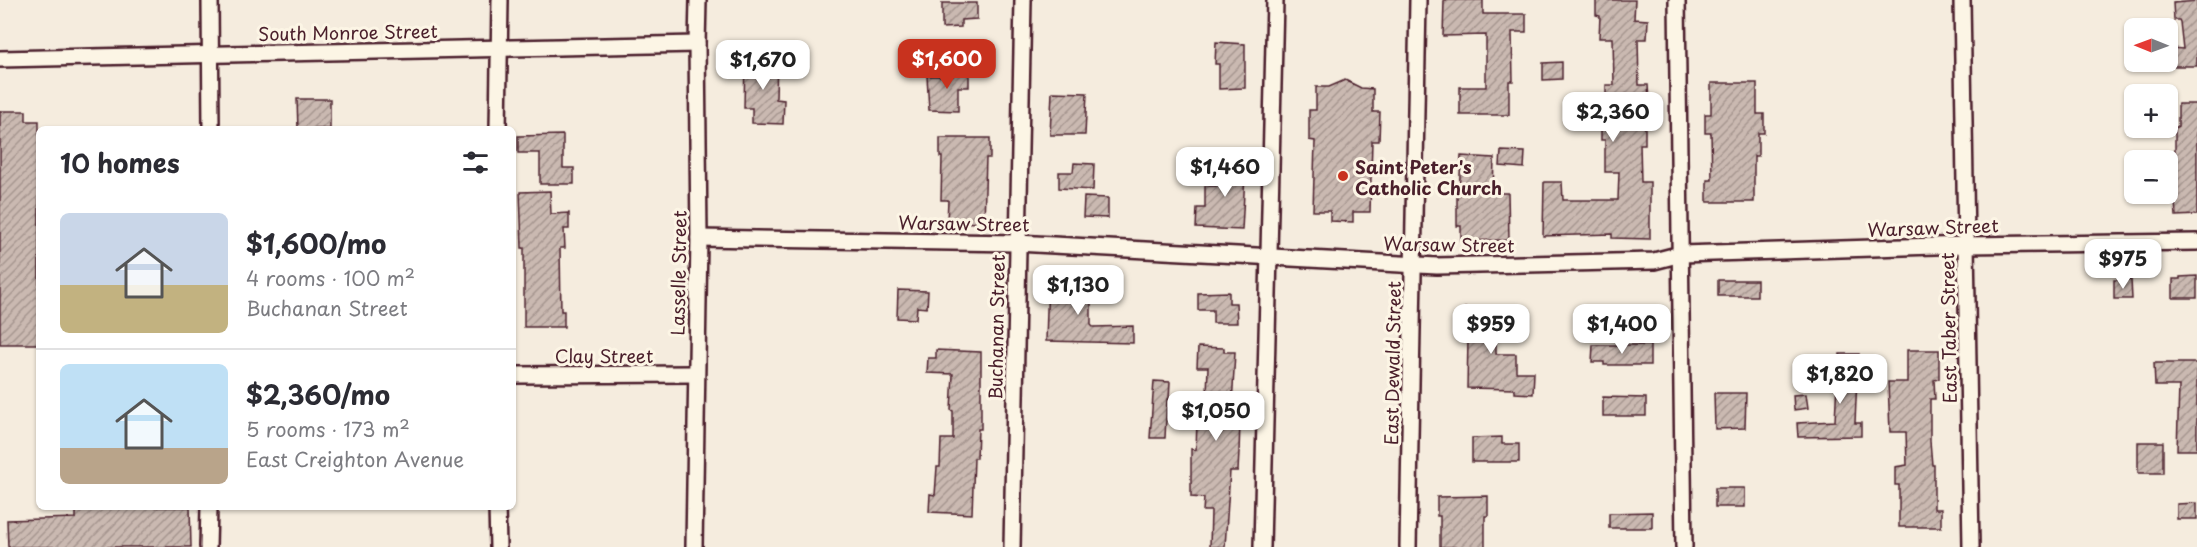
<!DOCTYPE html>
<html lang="en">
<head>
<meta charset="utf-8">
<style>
	:root { --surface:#fff; --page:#f7f7f7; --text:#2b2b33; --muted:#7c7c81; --line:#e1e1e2; --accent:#c8321e }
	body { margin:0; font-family:"Playpen Sans",sans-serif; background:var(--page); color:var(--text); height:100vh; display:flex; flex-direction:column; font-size:22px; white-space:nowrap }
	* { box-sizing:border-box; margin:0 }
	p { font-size:20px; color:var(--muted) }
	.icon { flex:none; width:33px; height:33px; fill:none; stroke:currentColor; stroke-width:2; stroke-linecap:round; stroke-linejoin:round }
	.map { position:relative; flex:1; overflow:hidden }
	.sheet { position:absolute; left:36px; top:126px; width:480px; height:384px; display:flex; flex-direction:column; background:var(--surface); border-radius:9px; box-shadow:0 2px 4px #0004 }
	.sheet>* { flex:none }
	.needle { width:39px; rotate:271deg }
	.controls { position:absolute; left:2124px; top:18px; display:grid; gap:12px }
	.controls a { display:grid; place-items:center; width:54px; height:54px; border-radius:9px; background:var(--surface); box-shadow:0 2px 4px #0004; font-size:30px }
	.price { position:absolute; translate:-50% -51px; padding:0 14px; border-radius:12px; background:#fff; color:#222; font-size:20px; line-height:39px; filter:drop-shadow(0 2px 3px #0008) }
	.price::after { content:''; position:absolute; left:50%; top:36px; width:18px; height:14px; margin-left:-9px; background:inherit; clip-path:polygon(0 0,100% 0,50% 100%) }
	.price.on { background:var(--accent); color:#fff }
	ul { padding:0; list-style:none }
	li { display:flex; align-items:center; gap:18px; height:150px; padding:0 24px }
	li+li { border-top:2px solid var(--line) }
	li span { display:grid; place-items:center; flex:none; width:168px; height:120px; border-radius:9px; color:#555 }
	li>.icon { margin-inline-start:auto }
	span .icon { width:72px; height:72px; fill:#fffc; stroke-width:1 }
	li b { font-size:26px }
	h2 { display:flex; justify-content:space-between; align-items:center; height:72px; padding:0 24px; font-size:26px }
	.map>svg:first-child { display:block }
	.building { fill:url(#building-hatch); stroke:#4a1f2b; stroke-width:1.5 }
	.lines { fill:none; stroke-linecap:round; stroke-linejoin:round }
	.minor-casing { stroke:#4a1f2b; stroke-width:20 }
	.minor { stroke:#fcf5e5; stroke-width:15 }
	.poi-dot { fill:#c8321e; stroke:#fcf5e5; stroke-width:2 }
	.labels { text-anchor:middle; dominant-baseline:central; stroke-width:6; stroke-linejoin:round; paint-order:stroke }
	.street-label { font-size:18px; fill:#4a1f2b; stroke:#fcf5e5 }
	.poi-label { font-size:18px; font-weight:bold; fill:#4a1f2b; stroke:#fcf5e5; text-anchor:start }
</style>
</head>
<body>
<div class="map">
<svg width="2197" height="547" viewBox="0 0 2197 547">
	<defs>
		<pattern id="building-hatch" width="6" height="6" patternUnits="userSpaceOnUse" patternTransform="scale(1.5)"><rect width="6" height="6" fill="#cab9b1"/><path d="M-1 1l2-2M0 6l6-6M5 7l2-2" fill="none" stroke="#a69690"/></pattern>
	</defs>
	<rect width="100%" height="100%" fill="#f5ecde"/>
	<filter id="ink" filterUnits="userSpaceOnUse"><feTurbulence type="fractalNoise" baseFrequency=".0167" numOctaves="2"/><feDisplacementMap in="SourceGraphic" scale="12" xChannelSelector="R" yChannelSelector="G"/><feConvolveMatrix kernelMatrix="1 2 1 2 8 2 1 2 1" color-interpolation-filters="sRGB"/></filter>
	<g filter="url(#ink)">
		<g class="building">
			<polygon points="1444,0 1483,0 1483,14 1526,14 1526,32 1512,32 1513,81 1509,81 1509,115 1460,115 1460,87 1486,87 1486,35 1443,36"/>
			<polygon points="1596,0 1635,0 1634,19 1648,20 1647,39 1638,39 1639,85 1648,85 1649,101 1645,101 1645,144 1640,144 1641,182 1650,182 1650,239 1612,238 1612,234 1543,236 1544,182 1562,182 1563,200 1618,200 1619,172 1605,172 1605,140 1601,140 1601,127 1614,127 1613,101 1606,101 1606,85 1614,85 1613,38 1599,38 1600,16 1596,15"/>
			<polygon points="2197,1 2197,66 2171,66 2171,48 2183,49 2180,22 2179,20 2174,20 2173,3"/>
			<polygon points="942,3 977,3 977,19 961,20 961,27 942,28"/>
			<polygon points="1216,42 1245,44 1245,88 1219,89 1219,64 1215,64"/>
			<polygon points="745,57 777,58 776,99 784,100 783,124 752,123 752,108 744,108"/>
			<polygon points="1562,62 1562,79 1543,80 1543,63"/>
			<polygon points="953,68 969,68 969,87 958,87 958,111 929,110 927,76 953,76"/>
			<polygon points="1345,80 1361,88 1373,89 1373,112 1380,112 1379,141 1372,141 1370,212 1353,212 1353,222 1330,221 1330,211 1313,211 1315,141 1309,140 1309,110 1316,110 1316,87 1329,87"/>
			<polygon points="1711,83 1757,83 1757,114 1764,114 1764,133 1758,133 1758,156 1754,156 1754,202 1707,202 1707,180 1712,180 1711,133 1705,133 1705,114 1711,114"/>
			<polygon points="1052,92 1087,93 1085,135 1050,135"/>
			<polygon points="297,99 330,99 330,129 298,129"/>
			<polygon points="2178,104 2197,104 2197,215 2176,216 2173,173 2175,173 2175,128 2178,126"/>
			<polygon points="0,111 26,111 26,121 39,121 39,344 0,344"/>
			<polygon points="563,135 563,168 574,168 574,184 540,184 540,153 518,153 518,136"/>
			<polygon points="940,138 990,138 990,158 986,158 984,223 947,222 948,200 941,200 942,157 940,157"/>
			<polygon points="1501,151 1525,152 1524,168 1500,166"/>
			<polygon points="1461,156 1494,158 1493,193 1508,193 1509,240 1461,241 1461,226 1457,226 1457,194 1459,194"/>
			<polygon points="1228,160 1249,160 1249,175 1245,175 1242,230 1196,228 1197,208 1205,208 1205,186 1216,186 1216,166 1228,166"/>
			<polygon points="1074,163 1094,164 1093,190 1059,188 1059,172 1073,172"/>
			<polygon points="550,191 551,214 569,213 569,229 564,229 565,248 560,248 561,311 564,311 564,327 524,327 524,248 522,248 520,192"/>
			<polygon points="1084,197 1108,198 1108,218 1083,217"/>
			<polygon points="2197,276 2197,298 2173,298 2173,279 2180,279 2180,277"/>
			<polygon points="1048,280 1091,280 1091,325 1093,327 1133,326 1133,343 1046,341"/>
			<rect x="1718" y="280" width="39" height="16"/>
			<polygon points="2114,280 2131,280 2132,299 2114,299"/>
			<polygon points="898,290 928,291 927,308 917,307 916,319 897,318"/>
			<polygon points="1229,292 1229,303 1236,303 1237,323 1213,323 1213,310 1198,310 1198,293"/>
			<polygon points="1465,308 1501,308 1501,321 1496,321 1496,354 1516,354 1516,372 1534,372 1533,394 1515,393 1515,389 1467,388 1468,340 1465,340"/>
			<polygon points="1593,345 1650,345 1650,365 1604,365 1604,362 1592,362"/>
			<polygon points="1198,347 1224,348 1224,352 1235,352 1231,423 1240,423 1239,452 1238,471 1230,471 1225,547 1210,547 1211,511 1203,511 1204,498 1191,497 1191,449 1196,450 1197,421 1206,422 1208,367 1197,367"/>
			<polygon points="936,350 981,352 981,429 978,429 977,458 974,458 972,514 929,512 930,494 935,495 937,467 940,467 941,439 953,439 953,411 951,410 953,374 927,373 928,358 936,358"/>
			<polygon points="1907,350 1939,350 1939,379 1934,380 1935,399 1930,399 1930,441 1932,465 1934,465 1934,509 1941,509 1941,527 1899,527 1899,485 1895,485 1895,467 1907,465 1906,432 1890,432 1888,382 1907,382"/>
			<polygon points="1840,354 1859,354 1859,377 1857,377 1855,423 1861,423 1861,436 1798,437 1797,423 1835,421 1837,382 1840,382"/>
			<polygon points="2154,363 2197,363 2197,450 2177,450 2179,386 2155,386"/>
			<polygon points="1154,381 1170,382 1169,399 1167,399 1165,438 1150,438"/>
			<polygon points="1714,393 1746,393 1745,428 1715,429"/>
			<polygon points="1806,394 1808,408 1794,410 1793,395"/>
			<polygon points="1603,397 1646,398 1646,416 1603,416"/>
			<polygon points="1502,437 1502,444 1519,444 1519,462 1472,462 1472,438"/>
			<rect x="2138" y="442" width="25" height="31"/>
			<rect x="1715" y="488" width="30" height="19"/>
			<polygon points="1488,496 1488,516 1485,516 1485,547 1440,547 1440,516 1437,516 1437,497"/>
			<polygon points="2197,503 2197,519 2177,519 2177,504"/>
			<polygon points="76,507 190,507 191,547 8,547 7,520 76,518"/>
			<polygon points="1652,512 1652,528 1609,528 1609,513"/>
		</g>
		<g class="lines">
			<defs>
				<g id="minor">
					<polyline points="210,0 211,129"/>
					<polyline points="1677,0 1684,547"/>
					<polyline points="1962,0 1971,547"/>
					<polyline points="0,59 697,44"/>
					<polyline points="498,129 500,0"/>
					<polyline points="699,238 1017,243 1437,266 1654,261 1681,254 1966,245 2197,242"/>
					<polyline points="513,375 696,374"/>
					<polyline points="497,507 498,547"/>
					<polyline points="208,547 209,507"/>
					<polyline points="694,547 699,238 697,44 698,0"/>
					<polyline points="1012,547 1023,0"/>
					<polyline points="1262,547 1275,0"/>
					<polyline points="1408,547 1418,0"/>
				</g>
			</defs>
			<use href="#minor" class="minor-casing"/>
			<use href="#minor" class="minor"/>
		</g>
	</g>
	<circle class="poi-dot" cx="1343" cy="176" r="6"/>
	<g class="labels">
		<g class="street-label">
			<text transform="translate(348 32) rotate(-1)">South Monroe Street</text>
			<text transform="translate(964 223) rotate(1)">Warsaw Street</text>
			<text transform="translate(1933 227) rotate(-2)">Warsaw Street</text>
			<text transform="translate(1449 244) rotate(1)">Warsaw Street</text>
			<text transform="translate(678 273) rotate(-89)">Lasselle Street</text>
			<text transform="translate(996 327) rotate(-89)">Buchanan Street</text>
			<text transform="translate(1948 328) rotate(-91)">East Taber Street</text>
			<text x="604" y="355">Clay Street</text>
			<text transform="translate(1392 363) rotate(-89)">East Dewald Street</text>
		</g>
		<g class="poi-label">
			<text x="1355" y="166">Saint Peter's<tspan x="1355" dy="21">Catholic Church</tspan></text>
		</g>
	</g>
</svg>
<div class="controls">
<a><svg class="needle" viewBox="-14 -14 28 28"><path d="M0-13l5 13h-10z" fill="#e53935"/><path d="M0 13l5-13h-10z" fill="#7c7c81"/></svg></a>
<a>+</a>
<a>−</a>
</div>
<b class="price on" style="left:947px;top:90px">$1,600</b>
<b class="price" style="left:763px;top:91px">$1,670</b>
<b class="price" style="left:1613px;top:143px">$2,360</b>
<b class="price" style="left:1225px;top:198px">$1,460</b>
<b class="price" style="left:2123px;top:290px">$975</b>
<b class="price" style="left:1078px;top:316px">$1,130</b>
<b class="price" style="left:1491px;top:355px">$959</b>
<b class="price" style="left:1622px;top:355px">$1,400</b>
<b class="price" style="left:1840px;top:405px">$1,820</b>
<b class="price" style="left:1216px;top:442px">$1,050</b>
<section class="sheet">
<h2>10 homes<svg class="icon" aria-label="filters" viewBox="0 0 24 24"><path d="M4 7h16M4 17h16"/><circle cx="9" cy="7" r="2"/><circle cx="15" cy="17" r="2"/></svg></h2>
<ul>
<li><span style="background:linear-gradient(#c9d6e8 60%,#c2b280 0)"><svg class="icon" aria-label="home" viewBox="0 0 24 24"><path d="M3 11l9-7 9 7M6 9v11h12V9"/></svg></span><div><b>$1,600/mo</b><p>4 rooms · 100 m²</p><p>Buchanan Street</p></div></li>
<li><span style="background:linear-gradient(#bfe0f5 70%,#b9a48a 0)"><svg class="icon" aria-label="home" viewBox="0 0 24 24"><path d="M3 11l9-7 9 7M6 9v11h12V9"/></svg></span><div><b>$2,360/mo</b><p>5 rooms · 173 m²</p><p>East Creighton Avenue</p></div></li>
</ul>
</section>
</div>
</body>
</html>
